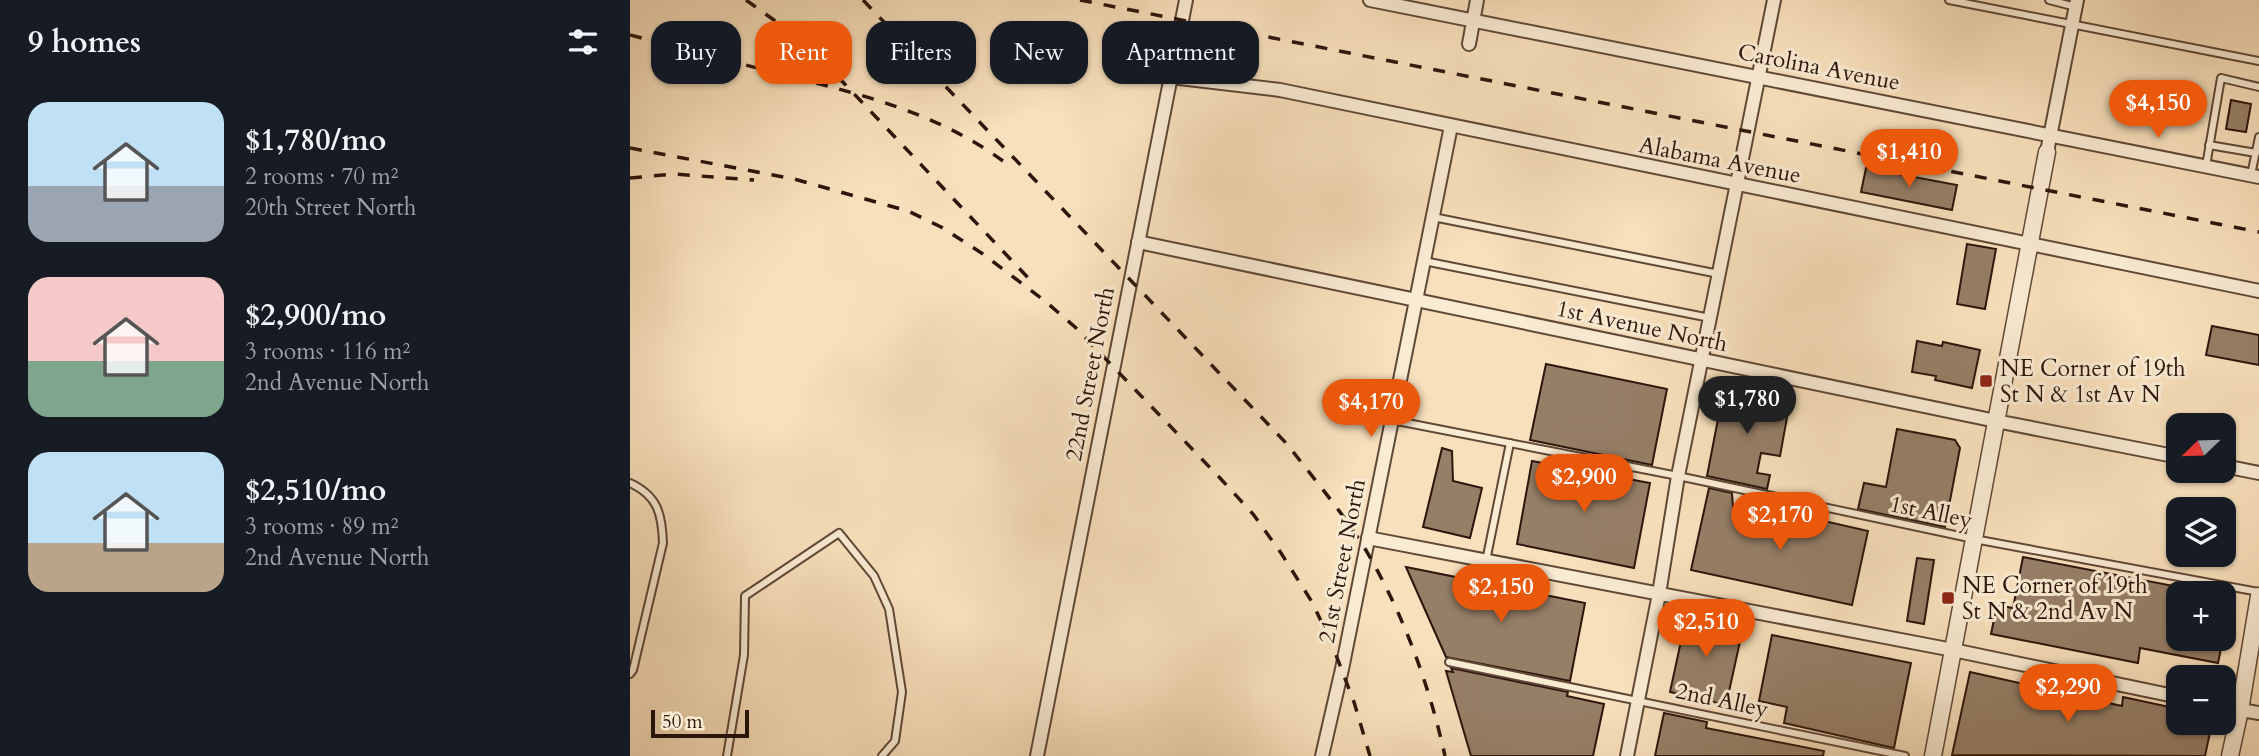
<!DOCTYPE html>
<html lang="en">
<head>
<meta charset="utf-8">
<style>
	:root { --surface:#171b24; --page:#242831; --text:#f1f3f6; --muted:#9ea1a6; --accent:#ea580c }
	body { margin:0; font-family:Cardo,serif; background:var(--page); color:var(--text); height:100vh; display:flex; flex-direction:column; font-size:26px; white-space:nowrap }
	* { box-sizing:border-box; margin:0 }
	p { font-size:23px; color:var(--muted) }
	.icon { flex:none; width:38px; height:38px; fill:none; stroke:currentColor; stroke-width:2; stroke-linecap:round; stroke-linejoin:round }
	.map { position:relative; flex:1; overflow:hidden }
	.side { display:flex; flex-direction:column; background:var(--surface); width:630px }
	.side>* { flex:none }
	.hud { position:absolute; left:21px; top:21px; width:665px; height:63px; display:flex; gap:14px }
	.needle { width:46px; rotate:247deg }
	.controls { position:absolute; left:1536px; top:413px; display:grid; gap:14px }
	.controls a { display:grid; place-items:center; width:70px; height:70px; border-radius:14px; background:var(--surface); box-shadow:0 2px 5px #0004; font-size:35px }
	.scale { position:absolute; left:21px; bottom:18px; width:98px; box-sizing:border-box; padding-left:7px; border:4px solid #2c150b; border-top:0; font-size:19px; line-height:24px; white-space:nowrap; color:#2c150b; -webkit-text-stroke:5px #faebd3; paint-order:stroke }
	.price { position:absolute; translate:-50% -60px; padding:0 16px; border-radius:24px; background:var(--accent); color:#fff; font-size:23px; line-height:46px; filter:drop-shadow(0 2px 4px #0008) }
	.price::after { content:''; position:absolute; left:50%; top:42px; width:21px; height:16px; margin-left:-10px; background:inherit; clip-path:polygon(0 0,100% 0,50% 100%) }
	.price.selected { background:#222; color:#fff }
	ul { padding:0; list-style:none }
	li { display:flex; align-items:center; gap:21px; height:175px; padding:0 28px }
	li span { display:grid; place-items:center; flex:none; width:196px; height:140px; border-radius:21px; color:#555 }
	li>.icon { margin-inline-start:auto }
	span .icon { width:84px; height:84px; fill:#fffc; stroke-width:1 }
	li b { font-size:30px }
	h2 { display:flex; justify-content:space-between; align-items:center; height:84px; padding:0 28px; font-size:30px }
	.pill { padding:0 24px; border-radius:21px; background:var(--surface); box-shadow:0 2px 5px #0004; font-size:24px; line-height:63px }
	.pill.selected { background:var(--accent); color:#fff }
	main { display:flex; flex:1; min-height:0 }
	.map>svg:first-child { display:block }
	.building { fill:#967f67; stroke:#2c150b; stroke-width:2 }
	.lines { fill:none; stroke-linecap:round; stroke-linejoin:round }
	.service-casing { stroke:#5f4837; stroke-width:10 }
	.minor-casing { stroke:#5f4837; stroke-width:16 }
	.tertiary-casing { stroke:#5f4837; stroke-width:19 }
	.service { stroke:#faebd3; stroke-width:6 }
	.minor { stroke:#faebd3; stroke-width:12 }
	.tertiary { stroke:#faebd3; stroke-width:16 }
	.rail { stroke:#2c150b; stroke-width:3.5; stroke-dasharray:12 12; stroke-linecap:butt }
	.poi-dot { fill:#8f2418; stroke:#faebd3; stroke-width:2.5 }
	.labels { text-anchor:middle; dominant-baseline:central; stroke-width:6; stroke-linejoin:round; paint-order:stroke }
	.street-label { font-size:23px; fill:#2c150b; stroke:#faebd3 }
	.poi-label { font-size:23px; fill:#2c150b; stroke:#faebd3; text-anchor:start }
</style>
</head>
<body>
<main>
<section class="side">
<h2>9 homes<svg class="icon" aria-label="filters" viewBox="0 0 24 24"><path d="M4 7h16M4 17h16"/><circle cx="9" cy="7" r="2"/><circle cx="15" cy="17" r="2"/></svg></h2>
<ul>
<li><span style="background:linear-gradient(#bfe0f5 60%,#9aa5b1 0)"><svg class="icon" aria-label="home" viewBox="0 0 24 24"><path d="M3 11l9-7 9 7M6 9v11h12V9"/></svg></span><div><b>$1,780/mo</b><p>2 rooms · 70 m²</p><p>20th Street North</p></div></li>
<li><span style="background:linear-gradient(#f6c9c9 60%,#7fa58c 0)"><svg class="icon" aria-label="home" viewBox="0 0 24 24"><path d="M3 11l9-7 9 7M6 9v11h12V9"/></svg></span><div><b>$2,900/mo</b><p>3 rooms · 116 m²</p><p>2nd Avenue North</p></div></li>
<li><span style="background:linear-gradient(#bfe0f5 65%,#b9a48a 0)"><svg class="icon" aria-label="home" viewBox="0 0 24 24"><path d="M3 11l9-7 9 7M6 9v11h12V9"/></svg></span><div><b>$2,510/mo</b><p>3 rooms · 89 m²</p><p>2nd Avenue North</p></div></li>
</ul>
</section>
<div class="map">
<svg width="1629" height="756" viewBox="0 0 1629 756">
	<rect width="100%" height="100%" fill="#f8e0bc"/>
	<filter id="stains"><feTurbulence type="fractalNoise" baseFrequency=".00286" numOctaves="4"/><feColorMatrix values="0 0 0 0 .2 0 0 0 0 .09 0 0 0 0 .02 0 0 0 .5 -.17"/></filter>
	<radialGradient id="worn" r=".72"><stop offset=".6" stop-color="#630" stop-opacity="0"/><stop offset="1" stop-color="#630" stop-opacity=".3"/></radialGradient>
	<g class="building">
		<polygon points="1601,100 1621,104 1616,132 1596,129"/>
		<polygon points="1236,168 1327,185 1322,210 1231,192"/>
		<polygon points="1337,244 1366,249 1355,309 1327,304"/>
		<polygon points="1582,326 1629,335 1629,365 1576,355"/>
		<polygon points="1287,341 1312,346 1313,342 1350,350 1342,388 1305,380 1306,376 1282,372"/>
		<polygon points="916,364 1037,389 1022,465 900,440"/>
		<polygon points="1094,388 1160,401 1150,456 1131,453 1127,473 1140,475 1137,489 1077,476"/>
		<polygon points="1267,429 1325,440 1330,448 1315,527 1228,509 1234,483 1256,487"/>
		<polygon points="812,448 822,451 823,481 852,488 840,538 793,527"/>
		<polygon points="902,461 1020,483 1004,568 887,544"/>
		<polygon points="1079,488 1102,493 1104,522 1136,530 1141,509 1238,531 1222,605 1061,570"/>
		<polygon points="1393,557 1549,587 1549,639 1593,639 1588,663 1510,648 1508,663 1361,634 1367,605 1383,608"/>
		<polygon points="1287,558 1304,560 1294,624 1277,621"/>
		<polygon points="776,567 955,603 940,681 816,657"/>
		<polygon points="1050,614 1113,628 1096,705 1040,692 1053,632 1047,631"/>
		<polygon points="1142,635 1281,663 1264,748 1154,723 1157,707 1129,701"/>
		<polygon points="821,668 938,692 937,696 974,704 963,756 841,756 816,671 823,672"/>
		<polygon points="1340,672 1492,706 1493,697 1549,709 1549,723 1582,723 1575,756 1322,755"/>
		<polygon points="1034,713 1077,722 1076,728 1194,751 1193,756 1025,756"/>
	</g>
	<g class="lines">
		<defs>
			<g id="service">
				<polyline points="1319,0 1629,61"/>
				<polyline points="1419,0 1446,7"/>
				<polyline points="1579,145 1626,153"/>
				<polyline points="1576,166 1591,78 1629,87"/>
				<polyline points="1621,175 1629,137"/>
				<polyline points="803,217 1089,274"/>
				<polyline points="794,261 1080,318"/>
				<polyline points="762,420 1048,476 1344,539 1629,592"/>
				<path d="M0,483c28,13 32,31 33,60l-30,127 -3,4"/>
				<polyline points="856,561 880,443"/>
				<polyline points="819,662 1275,756"/>
				<polyline points="97,756 114,655 115,596 209,533 244,576 259,609 272,692 265,741 252,756"/>
			</g>
			<g id="minor">
				<polyline points="740,0 1629,177"/>
				<polyline points="839,44 847,0"/>
				<polyline points="541,77 650,90 1629,291"/>
				<polyline points="1417,152 1447,0"/>
				<polyline points="508,242 1366,421 1549,457"/>
				<polyline points="1594,466 1629,473"/>
				<polyline points="738,538 1323,650 1549,697"/>
				<polyline points="1594,707 1629,713"/>
				<polyline points="407,756 556,0"/>
				<polyline points="692,756 712,669 821,126"/>
				<polyline points="997,756 1029,594 1048,476 1144,0"/>
			</g>
			<g id="tertiary">
				<polyline points="1303,756 1417,152"/>
				<polyline points="1600,756 1610,710 1629,596"/>
			</g>
		</defs>
		<use href="#service" class="service-casing"/>
		<use href="#minor" class="minor-casing"/>
		<use href="#tertiary" class="tertiary-casing"/>
		<use href="#service" class="service"/>
		<use href="#minor" class="minor"/>
		<use href="#tertiary" class="tertiary"/>
		<g class="rail">
			<polyline points="116,0 162,33 192,60 404,284"/>
			<path d="M233,0l424,444c27,35 57,70 80,108 37,64 62,132 78,204"/>
			<polyline points="450,0 1629,232"/>
			<path d="M0,35c52,13 103,27 155,40 82,21 157,39 226,92"/>
			<polyline points="0,148 164,179 278,211 311,227 353,254 415,301 445,327 590,478 623,514 651,553 682,602 701,642 724,702 740,756"/>
			<polyline points="0,178 43,174 124,180"/>
		</g>
	</g>
	<g class="poi-dot">
		<rect x="1349" y="374" width="14" height="14" rx="3.5"/>
		<rect x="1311" y="591" width="14" height="14" rx="3.5"/>
	</g>
	<g class="labels">
		<g class="street-label">
			<text transform="translate(1189 67) rotate(11)">Carolina Avenue</text>
			<text transform="translate(1090 160) rotate(11)">Alabama Avenue</text>
			<text transform="translate(1012 326) rotate(12)">1st Avenue North</text>
			<text transform="translate(460 374) rotate(-79)">22nd Street North</text>
			<text transform="translate(1301 512) rotate(12)">1st Alley</text>
			<text transform="translate(712 561) rotate(-79)">21st Street North</text>
			<text transform="translate(1092 700) rotate(12)">2nd Alley</text>
		</g>
		<g class="poi-label">
			<text x="1370" y="368">NE Corner of 19th<tspan x="1370" dy="26">St N &amp; 1st Av N</tspan></text>
			<text x="1332" y="585">NE Corner of 19th<tspan x="1332" dy="26">St N &amp; 2nd Av N</tspan></text>
		</g>
	</g>
	<rect width="100%" height="100%" filter="url(#stains)"/>
	<rect width="100%" height="100%" fill="url(#worn)"/>
</svg>
<div class="controls">
<a><svg class="needle" viewBox="-14 -14 28 28"><path d="M0-13l5 13h-10z" fill="#e53935"/><path d="M0 13l5-13h-10z" fill="#9ea1a6"/></svg></a>
<a><svg class="icon" aria-label="layers" viewBox="0 0 24 24"><path d="M12 4l9 5-9 5-9-5zM3 14l9 5 9-5"/></svg></a>
<a>+</a>
<a>−</a>
</div>
<div class="scale">50 m</div>
<b class="price" style="left:1528px;top:140px">$4,150</b>
<b class="price" style="left:1279px;top:189px">$1,410</b>
<b class="price selected" style="left:1117px;top:436px">$1,780</b>
<b class="price" style="left:741px;top:439px">$4,170</b>
<b class="price" style="left:954px;top:514px">$2,900</b>
<b class="price" style="left:1150px;top:552px">$2,170</b>
<b class="price" style="left:871px;top:624px">$2,150</b>
<b class="price" style="left:1076px;top:659px">$2,510</b>
<b class="price" style="left:1438px;top:724px">$2,290</b>
<div class="hud">
<a class="pill">Buy</a>
<a class="pill selected">Rent</a>
<a class="pill">Filters</a>
<a class="pill">New</a>
<a class="pill">Apartment</a>
</div>
</div>
</main>
</body>
</html>
